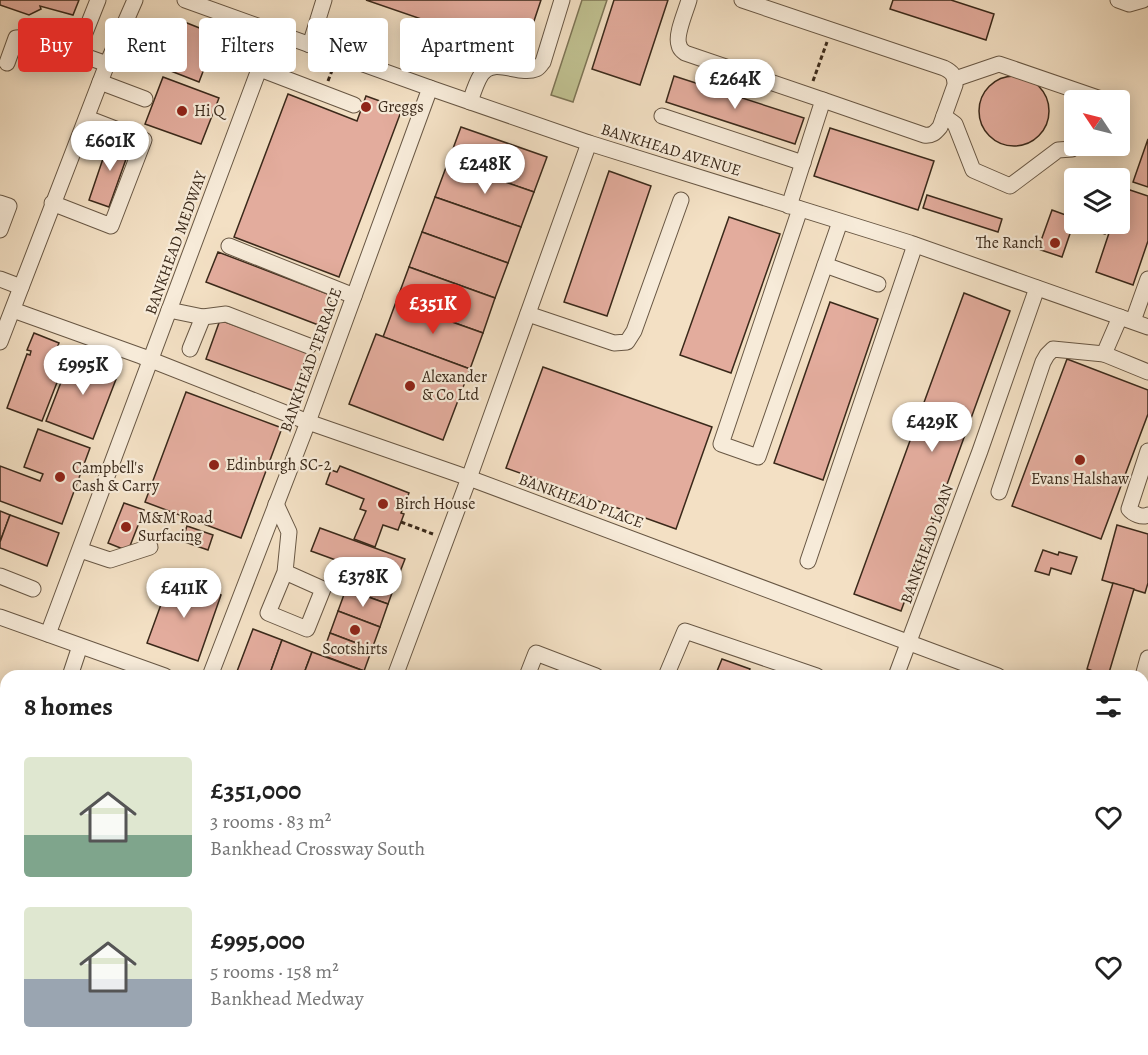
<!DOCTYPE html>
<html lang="en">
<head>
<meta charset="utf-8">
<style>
	:root { --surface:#fff; --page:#f2f2f2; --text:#222; --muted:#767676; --accent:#d93025 }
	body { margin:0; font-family:Alegreya,serif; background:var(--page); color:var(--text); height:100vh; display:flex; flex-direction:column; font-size:22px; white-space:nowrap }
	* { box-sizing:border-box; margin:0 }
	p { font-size:20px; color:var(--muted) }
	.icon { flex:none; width:33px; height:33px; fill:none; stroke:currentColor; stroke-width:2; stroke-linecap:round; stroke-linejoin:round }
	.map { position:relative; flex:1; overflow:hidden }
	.details { position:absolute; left:0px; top:670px; width:1149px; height:386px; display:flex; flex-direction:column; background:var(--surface); border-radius:18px 18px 0 0; box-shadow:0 3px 15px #0003 }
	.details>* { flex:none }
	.hud { position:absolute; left:18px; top:18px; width:600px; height:54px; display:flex; gap:12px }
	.needle { width:39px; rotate:305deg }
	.buttons { position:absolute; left:1064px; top:90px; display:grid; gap:12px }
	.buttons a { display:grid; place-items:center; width:66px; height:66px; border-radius:6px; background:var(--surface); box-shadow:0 3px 15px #0003; font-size:30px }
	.price { position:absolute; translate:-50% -51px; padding:0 14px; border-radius:21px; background:#fff; color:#222; font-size:20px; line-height:39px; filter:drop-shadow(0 2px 3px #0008) }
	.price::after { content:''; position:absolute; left:50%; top:36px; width:18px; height:14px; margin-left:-9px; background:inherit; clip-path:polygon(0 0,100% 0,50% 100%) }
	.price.on { background:var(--accent); color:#fff }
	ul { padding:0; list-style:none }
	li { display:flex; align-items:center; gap:18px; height:150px; padding:0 24px }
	li span { display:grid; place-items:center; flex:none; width:168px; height:120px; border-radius:6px; color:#555 }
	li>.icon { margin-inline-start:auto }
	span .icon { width:72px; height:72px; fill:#fffc; stroke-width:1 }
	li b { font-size:26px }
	h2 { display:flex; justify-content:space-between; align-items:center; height:72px; padding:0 24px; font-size:26px }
	.chip { padding:0 21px; border-radius:6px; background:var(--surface); box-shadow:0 3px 15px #0003; font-size:21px; line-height:54px }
	.chip.on { background:var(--accent); color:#fff }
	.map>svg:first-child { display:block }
	.green { fill:#c0c191; stroke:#7d7556; stroke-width:1.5 }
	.building { fill:#e3ac9d; stroke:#3a291a; stroke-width:1.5 }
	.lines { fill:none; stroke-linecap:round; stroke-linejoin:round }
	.minor-casing { stroke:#685744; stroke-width:17 }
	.major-casing { stroke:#3a291a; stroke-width:22 }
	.path { stroke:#3a291a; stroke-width:3; stroke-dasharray:4.5 3; stroke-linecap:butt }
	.minor { stroke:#f7ebd9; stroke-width:15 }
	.major { stroke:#eac082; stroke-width:20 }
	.poi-dot { fill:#8f2418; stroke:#f7ebd9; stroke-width:2 }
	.labels { text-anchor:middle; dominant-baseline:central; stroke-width:4.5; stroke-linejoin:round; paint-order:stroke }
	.poi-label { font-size:16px; fill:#3a291a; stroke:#f7ebd9; text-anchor:start }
	.street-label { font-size:16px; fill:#3a291a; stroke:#f7ebd9 }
</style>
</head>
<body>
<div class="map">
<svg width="1148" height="1055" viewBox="0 0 1148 1055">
	<rect width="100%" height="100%" fill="#f3e0c4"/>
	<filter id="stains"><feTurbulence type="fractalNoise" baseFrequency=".00333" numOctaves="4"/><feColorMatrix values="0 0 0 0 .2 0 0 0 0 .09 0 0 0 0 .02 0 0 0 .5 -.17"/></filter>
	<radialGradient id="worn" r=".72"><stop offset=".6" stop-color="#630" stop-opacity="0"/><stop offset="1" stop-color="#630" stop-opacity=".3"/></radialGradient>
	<g class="green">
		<polygon points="582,0 607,0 573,102 551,95"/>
		<polygon points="1148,708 1148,825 1143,842 1143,726"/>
		<polygon points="1052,1050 1079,1050 1078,1055 1050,1055"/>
	</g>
	<g class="building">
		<polygon points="0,0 79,0 73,15 40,6 41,9 29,15 0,5"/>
		<polygon points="366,0 541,0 523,54"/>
		<polygon points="614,0 668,0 640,85 592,69"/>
		<polygon points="893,0 951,0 994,14 986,40 890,9"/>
		<polygon points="177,19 217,35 199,82 158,66"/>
		<polygon points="674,76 804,118 795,144 666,102"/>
		<circle cx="1014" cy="111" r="35"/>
		<polygon points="163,77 219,98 201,144 145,124"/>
		<polygon points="288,94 357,121 366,96 402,109 339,277 234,237"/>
		<polygon points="461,127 547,157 534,192 448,162"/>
		<polygon points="830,128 934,161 918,210 814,176"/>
		<polygon points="110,138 131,145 109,207 89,200"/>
		<polygon points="1148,139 1148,187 1133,182"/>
		<polygon points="448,162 534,192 521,227 435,197"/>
		<polygon points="609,171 651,186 607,316 564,302"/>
		<polygon points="1124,188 1148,196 1148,241 1133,285 1096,272 1112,224 1119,224 1119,204"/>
		<polygon points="927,195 1002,219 998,232 923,208"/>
		<polygon points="435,197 521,227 508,263 422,232"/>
		<polygon points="1052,210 1074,218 1074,222 1062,257 1038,249"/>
		<polygon points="729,217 780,234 731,373 680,355"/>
		<polygon points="1078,224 1108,224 1105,234 1078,225"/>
		<polygon points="422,232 508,263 495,298 409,267"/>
		<polygon points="218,252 333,296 321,326 206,282"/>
		<polygon points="409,267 495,298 483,333 396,302"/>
		<polygon points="964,293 1010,311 901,611 854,594"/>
		<polygon points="396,302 483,333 470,369 383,337"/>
		<polygon points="830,302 878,319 823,480 774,463"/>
		<polygon points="220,320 308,352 294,391 206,359"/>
		<polygon points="34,333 59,343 53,358 48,356 46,361 63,367 42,421 7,408 27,354 30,355 31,351 27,350"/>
		<polygon points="376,334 470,369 443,440 349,404"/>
		<polygon points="82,354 120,369 93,439 46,421 70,359 79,363"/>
		<polygon points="1067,359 1148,390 1148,414 1101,539 1012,506"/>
		<polygon points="543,367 712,427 676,529 506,468"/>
		<polygon points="186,392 282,428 241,538 145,502"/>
		<polygon points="38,429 90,448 62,524 0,501 0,466 40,481 43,474 24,467"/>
		<polygon points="340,466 409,493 401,513 404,514 398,530 383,525 375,547 354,539 366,511 360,509 364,499 326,484 331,470 337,472"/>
		<polygon points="124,503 144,510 128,551 108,543"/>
		<polygon points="0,511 10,515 0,542"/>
		<polygon points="10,515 59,533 47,566 0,548 0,542"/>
		<polygon points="1117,525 1148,534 1148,583 1145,593 1102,580"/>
		<polygon points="187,526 213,535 208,550 182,541"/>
		<polygon points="320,528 405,559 396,582 311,551"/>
		<polygon points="1043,550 1058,555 1059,552 1077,557 1071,574 1051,568 1049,575 1035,571"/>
		<polygon points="355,567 396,582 388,604 346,589"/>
		<polygon points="171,577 221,595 198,661 147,643"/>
		<polygon points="1113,583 1134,589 1108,676 1087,669"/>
		<polygon points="346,589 388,604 380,627 338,611"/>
		<polygon points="338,611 380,627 372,649 330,633"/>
		<polygon points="253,629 282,640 269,676 242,676 236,674"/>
		<polygon points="330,633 372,649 364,671 322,655"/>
		<polygon points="282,640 312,652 303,676 269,676"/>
		<polygon points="312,652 364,671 361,676 303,676"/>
		<polygon points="722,659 750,669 747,676 715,676"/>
		<polygon points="0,1002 6,1004 6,1026 0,1042"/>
		<polygon points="120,1050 139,1050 152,1055 118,1055"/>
		<polygon points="163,1050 187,1050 185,1055 177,1055"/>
		<polygon points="282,1050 333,1050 331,1055 281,1055"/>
		<polygon points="424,1050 488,1050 487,1055 422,1055"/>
		<polygon points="565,1050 660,1050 673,1055 563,1055"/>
	</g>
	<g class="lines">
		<defs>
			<g id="minor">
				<polyline points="185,0 430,88 589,143 910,243 1148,327"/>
				<path d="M689,0c-3,11 -14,35 -10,45 1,5 3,5 6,8l138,47 -34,106"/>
				<path d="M742,0l202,68c8,4 11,7 11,17l-15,42c-5,6 -8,9 -16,8l-101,-35"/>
				<polyline points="1118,0 1129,4 1143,0"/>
				<polyline points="310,45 324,0"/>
				<polyline points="77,53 98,0"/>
				<polyline points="7,63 16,38 31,37 107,64"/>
				<polyline points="260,69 354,105"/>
				<polyline points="955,79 999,64 1104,100"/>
				<polyline points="100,82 145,99"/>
				<path d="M470,102c3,-9 6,-19 11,-27 12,-19 38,1 55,-6 3,-1 5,-5 7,-7l19,-62"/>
				<polyline points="662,116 803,163"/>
				<polyline points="944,116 955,124 973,170 1010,186 1058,150 1072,149"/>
				<polyline points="0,203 9,206 0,230"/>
				<polyline points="52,203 111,226 144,140 87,118"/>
				<polyline points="800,209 721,444 758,457 840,222"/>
				<polyline points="229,246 354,296"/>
				<polyline points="825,265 878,284"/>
				<polyline points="0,279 21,287"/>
				<polyline points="13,310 141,356 308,422 469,478 998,676"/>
				<polyline points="169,310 203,317 226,314 309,346"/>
				<polyline points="528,314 614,343 627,342 634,331 681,200"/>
				<polyline points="1120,317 1104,354 1148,372"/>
				<polyline points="1133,321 1148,279"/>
				<polyline points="0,342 107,64 135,0"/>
				<polyline points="190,349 203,317"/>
				<path d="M1148,451l-19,58c4,5 13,9 19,6"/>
				<polyline points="999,492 1043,362 1047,355 1053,349 1104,354"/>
				<polyline points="276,504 289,532 285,572 268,613 307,629 323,589 285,572"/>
				<polyline points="80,550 110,560 150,547"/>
				<polyline points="808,561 915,245"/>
				<polyline points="0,576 33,589"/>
				<polyline points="0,617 165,676"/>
				<polyline points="48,634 273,32"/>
				<polyline points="70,676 80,646"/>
				<polyline points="210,676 308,422 430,88"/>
				<polyline points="395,676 469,478 589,143"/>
				<polyline points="527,676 536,653 596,676"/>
				<polyline points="666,676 685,631 817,676"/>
				<polyline points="896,676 980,451 1037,288"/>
				<polyline points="1143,676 1148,658"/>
				<polyline points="0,955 6,957"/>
				<polyline points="0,993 6,995"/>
				<polyline points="145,1050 160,1055"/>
				<polyline points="806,1053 812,1055"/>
				<polyline points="19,1055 20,1050"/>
				<polyline points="70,1055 71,1050"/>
				<polyline points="255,1055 257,1050"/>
				<polyline points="385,1055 387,1050"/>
				<polyline points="510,1055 511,1050"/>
				<polyline points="1038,1055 1039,1050"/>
			</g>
			<g id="major">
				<polyline points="1143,879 1148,861"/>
				<polyline points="1143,1001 1148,984"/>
				<polyline points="1093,1055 1094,1050"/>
				<polyline points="1127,1055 1129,1050"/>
			</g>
		</defs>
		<use href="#minor" class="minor-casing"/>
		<use href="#major" class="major-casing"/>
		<g class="path">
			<polyline points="328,81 333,68"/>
			<polyline points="813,81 827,42"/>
			<polyline points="719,90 722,81"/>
			<polyline points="401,522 433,534"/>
			<polyline points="1145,1047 1148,1037"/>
			<polyline points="1074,1055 1075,1050"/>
		</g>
		<use href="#minor" class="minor"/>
		<use href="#major" class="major"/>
	</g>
	<g class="poi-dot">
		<circle cx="366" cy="107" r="6"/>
		<circle cx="182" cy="111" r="6"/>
		<circle cx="1055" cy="243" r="6"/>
		<circle cx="410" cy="386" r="6"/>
		<circle cx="1080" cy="460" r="6"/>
		<circle cx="214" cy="465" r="6"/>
		<circle cx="60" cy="477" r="6"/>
		<circle cx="383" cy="504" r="6"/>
		<circle cx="126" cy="527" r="6"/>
		<circle cx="355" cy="630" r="6"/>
	</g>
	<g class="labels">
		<g class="poi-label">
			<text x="378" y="107">Greggs</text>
			<text x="194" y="111">Hi Q</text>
			<text x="1043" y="243" text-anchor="end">The Ranch</text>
			<text x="422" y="377">Alexander<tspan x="422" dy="18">&amp; Co Ltd</tspan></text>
			<text x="226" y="465">Edinburgh SC-2</text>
			<text x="72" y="468">Campbell's<tspan x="72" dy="18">Cash &amp; Carry</tspan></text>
			<text x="1080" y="479" text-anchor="middle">Evans Halshaw</text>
			<text x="395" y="504">Birch House</text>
			<text x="138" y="518">M&amp;M Road<tspan x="138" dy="18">Surfacing</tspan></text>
			<text x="355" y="649" text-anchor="middle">Scotshirts</text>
		</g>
		<g class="street-label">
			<text transform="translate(671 150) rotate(17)">BANKHEAD AVENUE</text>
			<text transform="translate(176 243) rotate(-70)">BANKHEAD MEDWAY</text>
			<text transform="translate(311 360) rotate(-70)">BANKHEAD TERRACE</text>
			<text transform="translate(581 501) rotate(20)">BANKHEAD PLACE</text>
			<text transform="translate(927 544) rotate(-70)">BANKHEAD LOAN</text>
		</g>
	</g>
	<rect width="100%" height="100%" filter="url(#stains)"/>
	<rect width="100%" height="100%" fill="url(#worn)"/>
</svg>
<div class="buttons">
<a><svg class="needle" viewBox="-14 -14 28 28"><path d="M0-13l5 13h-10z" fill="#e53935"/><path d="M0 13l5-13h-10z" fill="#767676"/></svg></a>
<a><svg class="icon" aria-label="layers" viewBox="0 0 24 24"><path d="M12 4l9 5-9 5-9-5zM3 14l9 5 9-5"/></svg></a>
</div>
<b class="price" style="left:735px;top:110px">£264K</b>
<b class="price" style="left:110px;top:172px">£601K</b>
<b class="price" style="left:485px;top:195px">£248K</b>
<b class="price on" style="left:433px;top:335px">£351K</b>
<b class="price" style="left:83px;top:396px">£995K</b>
<b class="price" style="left:932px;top:453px">£429K</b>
<b class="price" style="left:363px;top:608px">£378K</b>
<b class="price" style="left:184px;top:619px">£411K</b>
<div class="hud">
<a class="chip on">Buy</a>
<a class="chip">Rent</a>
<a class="chip">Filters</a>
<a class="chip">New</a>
<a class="chip">Apartment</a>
</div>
<section class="details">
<h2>8 homes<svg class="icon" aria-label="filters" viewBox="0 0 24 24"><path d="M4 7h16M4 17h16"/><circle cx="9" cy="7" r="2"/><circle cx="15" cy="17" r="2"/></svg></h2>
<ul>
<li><span style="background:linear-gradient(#dfe7d0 65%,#7fa58c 0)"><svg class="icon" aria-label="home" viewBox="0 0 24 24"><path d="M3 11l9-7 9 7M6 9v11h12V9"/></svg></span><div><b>£351,000</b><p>3 rooms · 83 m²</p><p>Bankhead Crossway South</p></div><svg class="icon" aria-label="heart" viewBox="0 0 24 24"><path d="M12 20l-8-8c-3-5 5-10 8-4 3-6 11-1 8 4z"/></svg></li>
<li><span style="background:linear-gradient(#dfe7d0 60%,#9aa5b1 0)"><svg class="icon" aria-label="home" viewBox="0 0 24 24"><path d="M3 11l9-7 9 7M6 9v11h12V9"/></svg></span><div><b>£995,000</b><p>5 rooms · 158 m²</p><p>Bankhead Medway</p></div><svg class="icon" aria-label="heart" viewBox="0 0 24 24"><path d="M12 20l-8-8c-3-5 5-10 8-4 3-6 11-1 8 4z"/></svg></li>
</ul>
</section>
</div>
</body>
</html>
